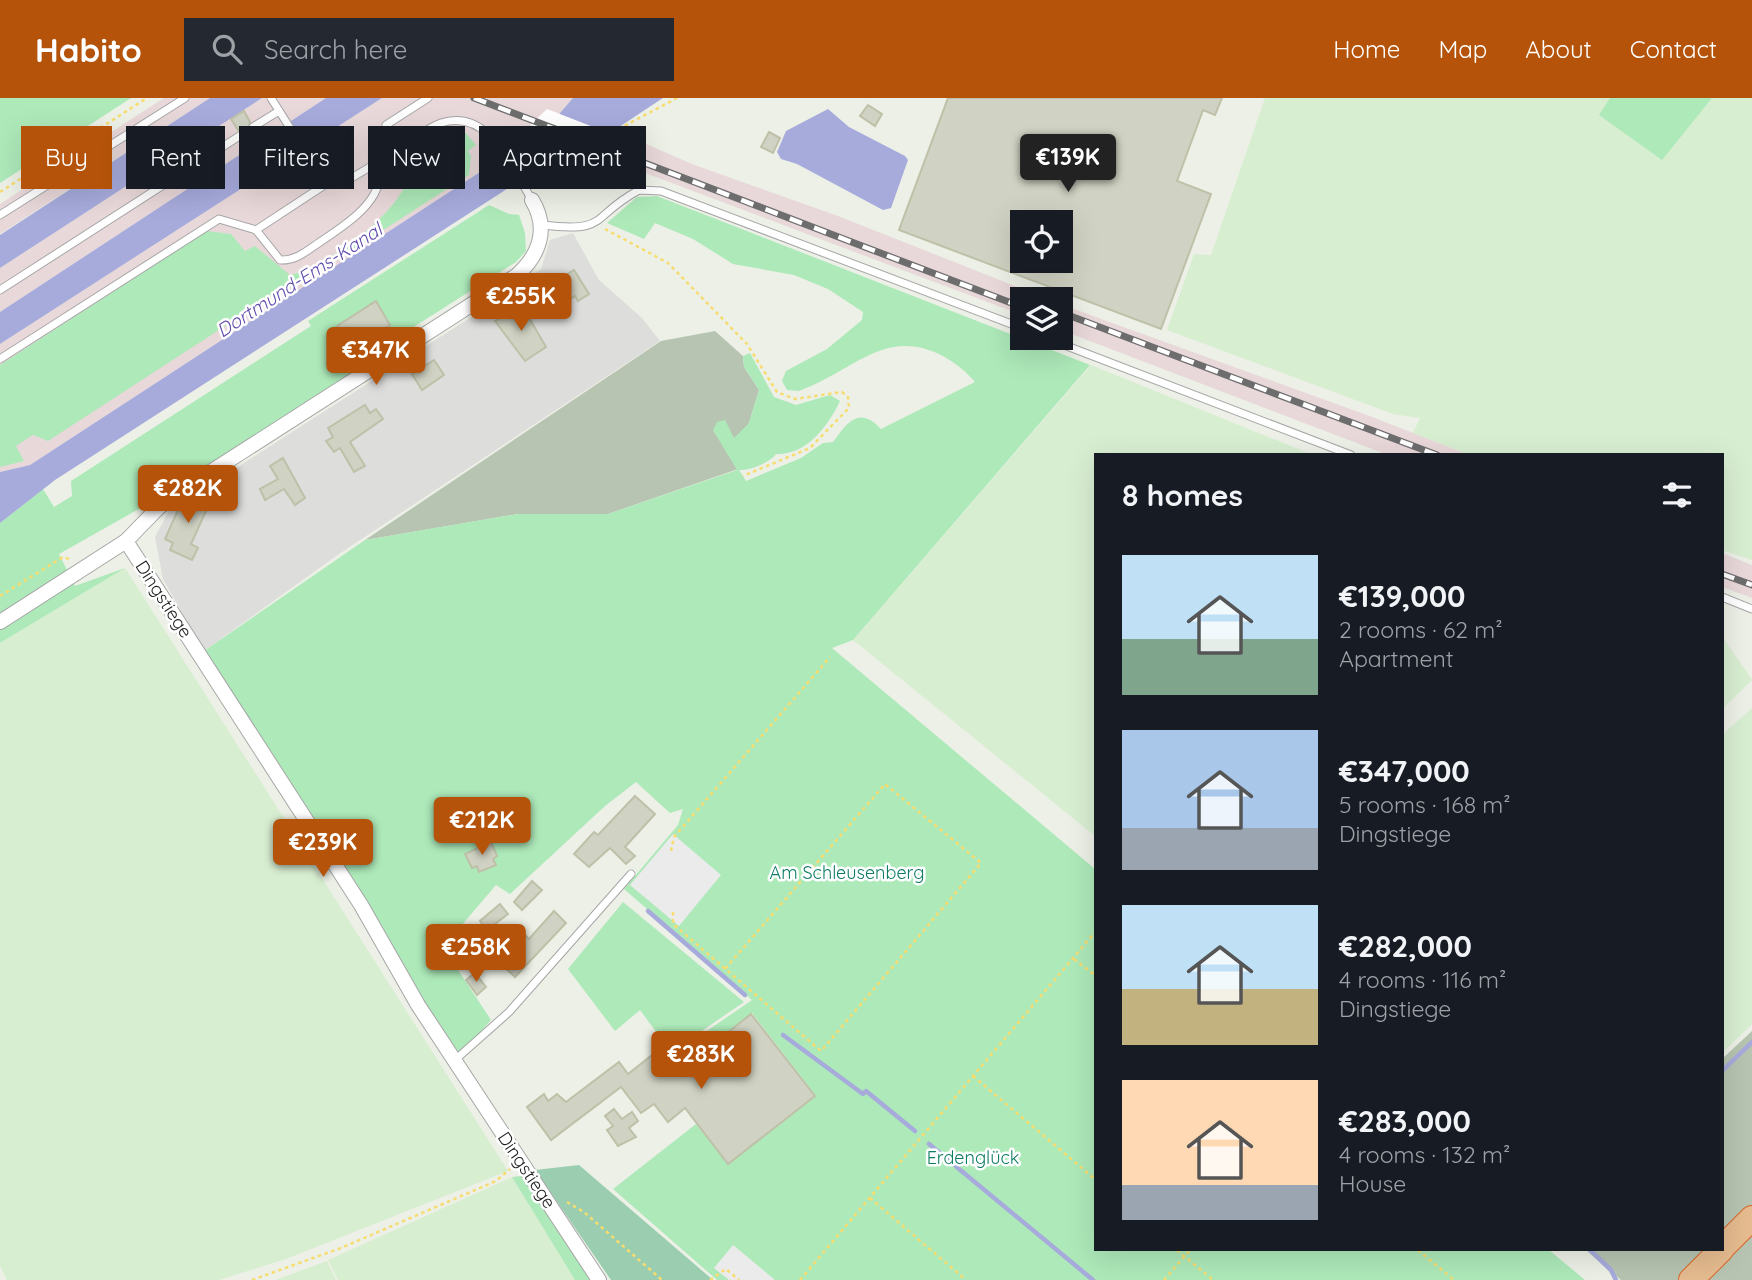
<!DOCTYPE html>
<html lang="en">
<head>
<meta charset="utf-8">
<style>
	:root { --surface:#171b24; --page:#242831; --text:#f1f3f6; --muted:#9ea1a6; --accent:#b45309 }
	body { margin:0; font-family:Quicksand,sans-serif; background:var(--page); color:var(--text); height:100vh; display:flex; flex-direction:column; font-size:26px; white-space:nowrap }
	* { box-sizing:border-box; margin:0 }
	p { font-size:23px; color:var(--muted) }
	.icon { flex:none; width:38px; height:38px; fill:none; stroke:currentColor; stroke-width:2; stroke-linecap:round; stroke-linejoin:round }
	.map { position:relative; flex:1; overflow:hidden }
	.sheet { position:absolute; left:1094px; top:355px; width:630px; height:798px; display:flex; flex-direction:column; background:var(--surface); border-radius:0px; box-shadow:0 7px 28px #0002 }
	.sheet>* { flex:none }
	.hud { position:absolute; left:21px; top:28px; width:665px; height:63px; display:flex; gap:14px }
	.buttons { position:absolute; left:1010px; top:112px; display:grid; gap:14px }
	.buttons a { display:grid; place-items:center; width:63px; height:63px; border-radius:0px; background:var(--surface); box-shadow:0 7px 28px #0002; font-size:35px }
	.price { position:absolute; translate:-50% -60px; padding:0 16px; border-radius:7px; background:var(--accent); color:#fff; font-size:23px; line-height:46px; filter:drop-shadow(0 2px 4px #0008) }
	.price::after { content:''; position:absolute; left:50%; top:42px; width:21px; height:16px; margin-left:-10px; background:inherit; clip-path:polygon(0 0,100% 0,50% 100%) }
	.price.current { background:#222; color:#fff }
	ul { padding:0; list-style:none }
	li { display:flex; align-items:center; gap:21px; height:175px; padding:0 28px }
	li span { display:grid; place-items:center; flex:none; width:196px; height:140px; border-radius:0px; color:#555 }
	li>.icon { margin-inline-start:auto }
	span .icon { width:84px; height:84px; fill:#fffc; stroke-width:1 }
	li b { font-size:30px }
	h2 { display:flex; justify-content:space-between; align-items:center; height:84px; padding:0 28px; font-size:30px }
	.pill { padding:0 24px; border-radius:0px; background:var(--surface); box-shadow:0 7px 28px #0002; font-size:24px; line-height:63px }
	.pill.current { background:var(--accent); color:#fff }
	header { display:flex; align-items:center; gap:42px; box-sizing:border-box; height:98px; padding:0 35px; background:var(--accent); color:#fff }
	header strong { font-size:33px }
	nav { display:flex; gap:38px; margin-inline-start:auto; font-size:24px }
	.search { width:490px; height:63px; background:var(--page); display:flex; align-items:center; gap:18px; box-sizing:border-box; padding:0 24px; border-radius:0px; color:var(--muted); font-size:26px }
	.map>svg:first-child { display:block }
	.residential { fill:#dddddc }
	.industrial { fill:#e9d8da }
	.construction { fill:#b7c4b1 }
	.farmland { fill:#d8eed1 }
	.grass { fill:#ade9b9 }
	.forest { fill:#9bceb0 }
	.parking { fill:#ebebeb }
	.water { fill:#a7abdc }
	.pier { fill:#fff }
	.lines { fill:none; stroke-linecap:round; stroke-linejoin:round }
	.stream { stroke:#a7abdc; stroke-width:4.5 }
	.building { fill:#d0d2c3; stroke:#bec1a8; stroke-width:2; fill-rule:evenodd }
	.lane-casing { stroke:#a6a6a6; stroke-width:9 }
	.street-casing { stroke:#a6a6a6; stroke-width:16 }
	.highway-casing { stroke:#d86729; stroke-width:26 }
	.path { stroke:#f7dc6f; stroke-width:2.5; stroke-dasharray:3.5 3.5; stroke-linecap:butt }
	.lane { stroke:#fff; stroke-width:7 }
	.street { stroke:#fff; stroke-width:14 }
	.highway { stroke:#e5bb8f; stroke-width:24 }
	.rail-casing { stroke:#6d6d6d; stroke-width:7 }
	.rail { stroke:#fff; stroke-width:4.5; stroke-dasharray:13; stroke-linecap:butt }
	.lane-bridge-casing { stroke:#a6a6a6; stroke-width:9; stroke-linecap:butt }
	.lane-bridge { stroke:#fff; stroke-width:7 }
	.labels { text-anchor:middle; dominant-baseline:central; stroke-width:5; stroke-linejoin:round; paint-order:stroke }
	.street-label { font-size:18px; fill:#1f1f1f; stroke:#fff }
	.park-label { font-size:18px; fill:#0e7d64; stroke:#fff }
	.water-label { font-size:19px; font-style:italic; fill:#604dae; stroke:#fff }
</style>
</head>
<body>
<header>
<strong>Habito</strong>
<div class="search"><svg class="icon" aria-label="search" viewBox="0 0 24 24"><circle cx="10" cy="10" r="6"/><path d="M15 15l6 6"/></svg>Search here</div>
<nav><a>Home</a><a>Map</a><a>About</a><a>Contact</a></nav>
</header>
<div class="map">
<svg width="1752" height="1182" viewBox="0 0 1752 1182">
	<rect width="100%" height="100%" fill="#ecf0e6"/>
	<polygon class="residential" points="573,135 599,182 642,220 660,243 339,456 204,553 163,481 155,439 169,413 501,200 541,171 550,142"/>
	<g class="industrial">
		<polygon points="164,0 210,0 0,136 0,106"/>
		<polygon points="262,0 326,0 0,214 0,170"/>
		<polygon points="382,0 573,0 553,23 500,61 30,367 0,374 0,246"/>
		<polygon points="619,34 692,66 838,118 1048,201 1022,201 1022,217 592,55"/>
		<polygon points="1060,206 1367,317 1470,357 1388,357 1061,232"/>
		<polygon points="1722,455 1752,467 1752,500 1722,489"/>
	</g>
	<g class="construction">
		<polygon points="715,233 743,258 744,269 759,292 749,325 740,338 734,340 713,332 738,371 608,416 518,416 365,442 661,243"/>
		<polygon points="1752,933 1752,1182 1621,1182 1586,1152 1722,1152 1722,961"/>
	</g>
	<g class="farmland">
		<polygon points="1265,0 1610,0 1600,16 1662,61 1712,0 1752,0 1752,462 1722,452 1722,357 1470,357 1413,335 1420,320 1393,316 1167,232 1194,156 1211,157"/>
		<polygon points="1091,267 1313,357 1096,357 1095,738 853,542"/>
		<polygon points="125,470 508,1073 286,1161 219,1182 7,1182 0,1168 0,545"/>
		<polygon points="1722,538 1752,582 1722,611"/>
		<polygon points="1752,610 1752,926 1722,955 1722,637"/>
		<polygon points="512,1079 575,1182 338,1182 328,1162"/>
		<polygon points="327,1163 336,1182 275,1182"/>
	</g>
	<g class="grass">
		<polygon points="0,0 131,0 0,85"/>
		<polygon points="1610,0 1712,0 1662,62 1599,17"/>
		<path d="M454,29l11,5 11,13 -8,6 3,5 -2,19 -5,3 -5,-7 -6,4 4,7 -4,3 -156,101h-10l-239,155 -15,-6 -17,11 8,15 -24,6v-102l207,-134 24,3 14,17 10,-5 35,29c37,-9 104,-58 117,-94l-5,-12 -7,-5 2,-7 46,-29z"/>
		<path d="M657,98l433,169 -237,275 -21,8 263,221 1,381h453l36,30h-868l-104,-91 83,-65 33,40 87,-68 -64,-83 -55,42 -9,-11 64,-44 -128,-111 54,-64 5,-16 -13,4 -34,-31 -31,24 -95,88 -14,-9 -53,62 48,73 -32,37 -55,-85 -100,-169 -100,-152 161,-111 153,-26h90l129,-44 -24,-40 4,-8 8,-2 9,18 15,-15 10,-33 -15,-23 -1,-11 7,-3 24,44 22,8 34,-10 10,6c-12,25 -33,54 -64,53 -5,8 -27,17 -37,16l7,11 55,-23 22,-15 10,-1c14,-19 26,-37 48,-13l94,-47c-10,-12 -21,-20 -34,-27 -52,-26 -83,10 -130,31l-12,5 -12,-1 -5,-9 4,-10 41,-22 35,-29 1,-8 -35,-23 -34,-14 -61,-11 -40,-25 -38,-16 -11,16 -37,-16 30,-26z"/>
		<polygon points="489,107 509,116 519,117 525,135 526,153 516,164 401,237 397,233 353,261 351,275 160,399 59,456 75,488 125,470 0,545 0,425 43,391 54,409 72,398 71,383 311,228 308,223"/>
		<polygon points="623,804 744,904 671,954 640,912 615,933 568,871"/>
		<polygon points="521,1078 592,1182 575,1182 512,1079"/>
	</g>
	<polygon class="forest" points="579,1067 713,1182 611,1182 535,1072"/>
	<g class="parking">
		<polygon points="673,736 721,777 679,828 630,787"/>
		<polygon points="733,1147 775,1182 729,1182 714,1170"/>
	</g>
	<g class="water">
		<polygon points="210,0 262,0 0,170 0,137"/>
		<polygon points="326,0 382,0 0,246 0,214"/>
		<polygon points="573,0 663,0 616,31 510,89 55,382 0,425 0,374 30,367 500,61 553,23"/>
		<polygon points="828,11 849,29 905,58 908,62 891,110 883,112 797,66 781,61 777,54 786,33"/>
	</g>
	<polygon class="pier" points="547,11 619,39 600,54 530,27"/>
	<g class="lines">
		<g class="stream">
			<polyline points="648,813 745,897"/>
			<polyline points="783,937 863,996 866,993 915,1033"/>
			<polyline points="1722,973 1752,944"/>
			<polyline points="929,1046 1093,1182"/>
			<polyline points="1590,1152 1611,1172 1616,1182"/>
		</g>
	</g>
	<g class="building">
		<path d="M948,0h274l-7,17 -12,-5 -26,71 34,13 -50,135 -262,-99zM1022,124h38v39h-38z"/>
		<polygon points="868,7 882,16 875,28 860,18"/>
		<polygon points="244,13 250,24 248,33 257,34 262,42 249,51 244,42 246,34 238,32 231,21"/>
		<polygon points="769,34 780,40 773,55 761,49"/>
		<polygon points="574,172 589,196 578,203 575,198 563,206 550,187"/>
		<polygon points="376,203 390,227 352,251 337,228"/>
		<polygon points="521,206 546,249 525,263 495,223"/>
		<polygon points="434,262 444,277 422,292 412,276"/>
		<polygon points="365,307 370,315 376,311 383,321 350,344 365,368 354,374 340,350 334,354 326,343 333,339 328,330"/>
		<polygon points="283,360 305,400 295,407 284,391 265,402 260,391 278,381 270,368"/>
		<polygon points="203,390 214,395 191,446 198,450 192,462 170,452 173,445 165,441 181,405 194,409"/>
		<polygon points="635,698 655,716 625,749 635,758 626,766 610,750 589,769 574,756 594,734 598,737"/>
		<polygon points="491,744 497,758 493,761 496,767 479,774 477,768 472,770 465,756"/>
		<polygon points="532,783 542,792 522,812 514,804"/>
		<polygon points="500,806 508,816 487,832 480,823"/>
		<polygon points="554,813 566,825 515,879 498,863 525,837 529,841"/>
		<polygon points="475,875 486,889 477,897 466,882"/>
		<polygon points="751,916 815,998 728,1066 685,1010 668,1024 654,1006 641,1015 621,989 551,1042 527,1009 544,996 548,1003 557,996 566,1004 619,964 628,976 656,954 674,977"/>
		<polygon points="614,1011 622,1021 632,1014 638,1023 629,1030 636,1039 618,1048 607,1032 613,1028 605,1018"/>
	</g>
	<g class="lines">
		<defs>
			<g id="lane">
				<polyline points="271,0 316,71 329,84 343,85 370,69"/>
				<polyline points="253,29 279,13"/>
				<path d="M399,50c13,-8 28,-20 42,-25 48,-16 71,45 91,77"/>
				<path d="M329,84l-73,48 24,30c17,1 29,-11 43,-20 55,-37 61,-48 63,-115l42,-27"/>
				<polyline points="0,117 185,0"/>
				<path d="M542,127c68,8 47,-8 97,-35l22,1 361,137"/>
				<polyline points="0,192 241,37"/>
				<polyline points="1046,240 1351,357"/>
				<polyline points="0,261 219,121 256,132"/>
				<polyline points="1722,499 1752,511"/>
				<polyline points="455,962 509,914 631,776"/>
			</g>
			<g id="street">
				<polyline points="126,443 361,807 418,907 599,1182"/>
				<path d="M0,524l126,-81 33,-34 22,-16 335,-215c24,-21 33,-48 16,-76"/>
			</g>
			<g id="highway">
				<polyline points="1722,1150 1752,1120"/>
				<polyline points="1691,1182 1721,1152"/>
			</g>
		</defs>
		<use href="#lane" class="lane-casing"/>
		<use href="#street" class="street-casing"/>
		<use href="#highway" class="highway-casing"/>
		<g class="path">
			<polyline points="532,77 677,0"/>
			<polyline points="0,94 147,0"/>
			<polyline points="605,131 668,165 747,246 777,294 795,301 842,294 848,299 849,310 810,350 743,378"/>
			<polyline points="0,498 63,459 69,461"/>
			<polyline points="671,753 674,739 830,559"/>
			<polyline points="673,814 673,826 821,953 981,765 885,686 725,871"/>
			<polyline points="1074,861 1096,878"/>
			<polyline points="973,978 1096,1082"/>
			<polyline points="870,1100 966,1182"/>
			<polyline points="567,1104 584,1114 662,1182"/>
			<polyline points="1177,1152 1213,1182"/>
			<polyline points="1418,1152 1454,1182"/>
			<polyline points="252,1182 341,1150 496,1083 510,1071"/>
			<polyline points="710,1182 726,1171 739,1182"/>
			<polyline points="800,1182 1096,833"/>
			<polyline points="1164,1182 1190,1152"/>
		</g>
		<use href="#lane" class="lane"/>
		<use href="#street" class="street"/>
		<use href="#highway" class="highway"/>
		<defs>
			<g id="rail">
				<polyline points="474,0 1022,209"/>
				<polyline points="1060,214 1437,357"/>
				<polyline points="1722,476 1752,487"/>
			</g>
		</defs>
		<use href="#rail" class="rail-casing"/>
		<use href="#rail" class="rail"/>
		<defs>
			<polyline id="lane-bridge" points="370,69 399,50"/>
		</defs>
		<use href="#lane-bridge" class="lane-bridge-casing"/>
		<use href="#lane-bridge" class="lane-bridge"/>
	</g>
	<g class="labels">
		<g class="street-label">
			<text transform="translate(164 501) rotate(57)">Dingstiege</text>
			<text transform="translate(527 1072) rotate(56)">Dingstiege</text>
		</g>
		<g class="park-label">
			<text x="847" y="774">Am Schleusenberg</text>
			<text x="973" y="1059">Erdenglück</text>
		</g>
		<g class="water-label">
			<text transform="translate(299 182) rotate(-33)">Dortmund-Ems-Kanal</text>
		</g>
	</g>
</svg>
<div class="buttons">
<a><svg class="icon" aria-label="locate" viewBox="0 0 24 24"><circle cx="12" cy="12" r="6"/><path d="M12 2v4M12 18v4M2 12h4M18 12h4"/></svg></a>
<a><svg class="icon" aria-label="layers" viewBox="0 0 24 24"><path d="M12 4l9 5-9 5-9-5zM3 14l9 5 9-5"/></svg></a>
</div>
<b class="price current" style="left:1068px;top:96px">€139K</b>
<b class="price" style="left:521px;top:235px">€255K</b>
<b class="price" style="left:376px;top:289px">€347K</b>
<b class="price" style="left:188px;top:427px">€282K</b>
<b class="price" style="left:482px;top:759px">€212K</b>
<b class="price" style="left:323px;top:781px">€239K</b>
<b class="price" style="left:476px;top:886px">€258K</b>
<b class="price" style="left:701px;top:993px">€283K</b>
<div class="hud">
<a class="pill current">Buy</a>
<a class="pill">Rent</a>
<a class="pill">Filters</a>
<a class="pill">New</a>
<a class="pill">Apartment</a>
</div>
<section class="sheet">
<h2>8 homes<svg class="icon" aria-label="filters" viewBox="0 0 24 24"><path d="M4 7h16M4 17h16"/><circle cx="9" cy="7" r="2"/><circle cx="15" cy="17" r="2"/></svg></h2>
<ul>
<li><span style="background:linear-gradient(#bfe0f5 60%,#7fa58c 0)"><svg class="icon" aria-label="home" viewBox="0 0 24 24"><path d="M3 11l9-7 9 7M6 9v11h12V9"/></svg></span><div><b>€139,000</b><p>2 rooms · 62 m²</p><p>Apartment</p></div></li>
<li><span style="background:linear-gradient(#a9c7e8 70%,#9aa5b1 0)"><svg class="icon" aria-label="home" viewBox="0 0 24 24"><path d="M3 11l9-7 9 7M6 9v11h12V9"/></svg></span><div><b>€347,000</b><p>5 rooms · 168 m²</p><p>Dingstiege</p></div></li>
<li><span style="background:linear-gradient(#bfe0f5 60%,#c2b280 0)"><svg class="icon" aria-label="home" viewBox="0 0 24 24"><path d="M3 11l9-7 9 7M6 9v11h12V9"/></svg></span><div><b>€282,000</b><p>4 rooms · 116 m²</p><p>Dingstiege</p></div></li>
<li><span style="background:linear-gradient(#ffd9b3 75%,#9aa5b1 0)"><svg class="icon" aria-label="home" viewBox="0 0 24 24"><path d="M3 11l9-7 9 7M6 9v11h12V9"/></svg></span><div><b>€283,000</b><p>4 rooms · 132 m²</p><p>House</p></div></li>
</ul>
</section>
</div>
</body>
</html>
